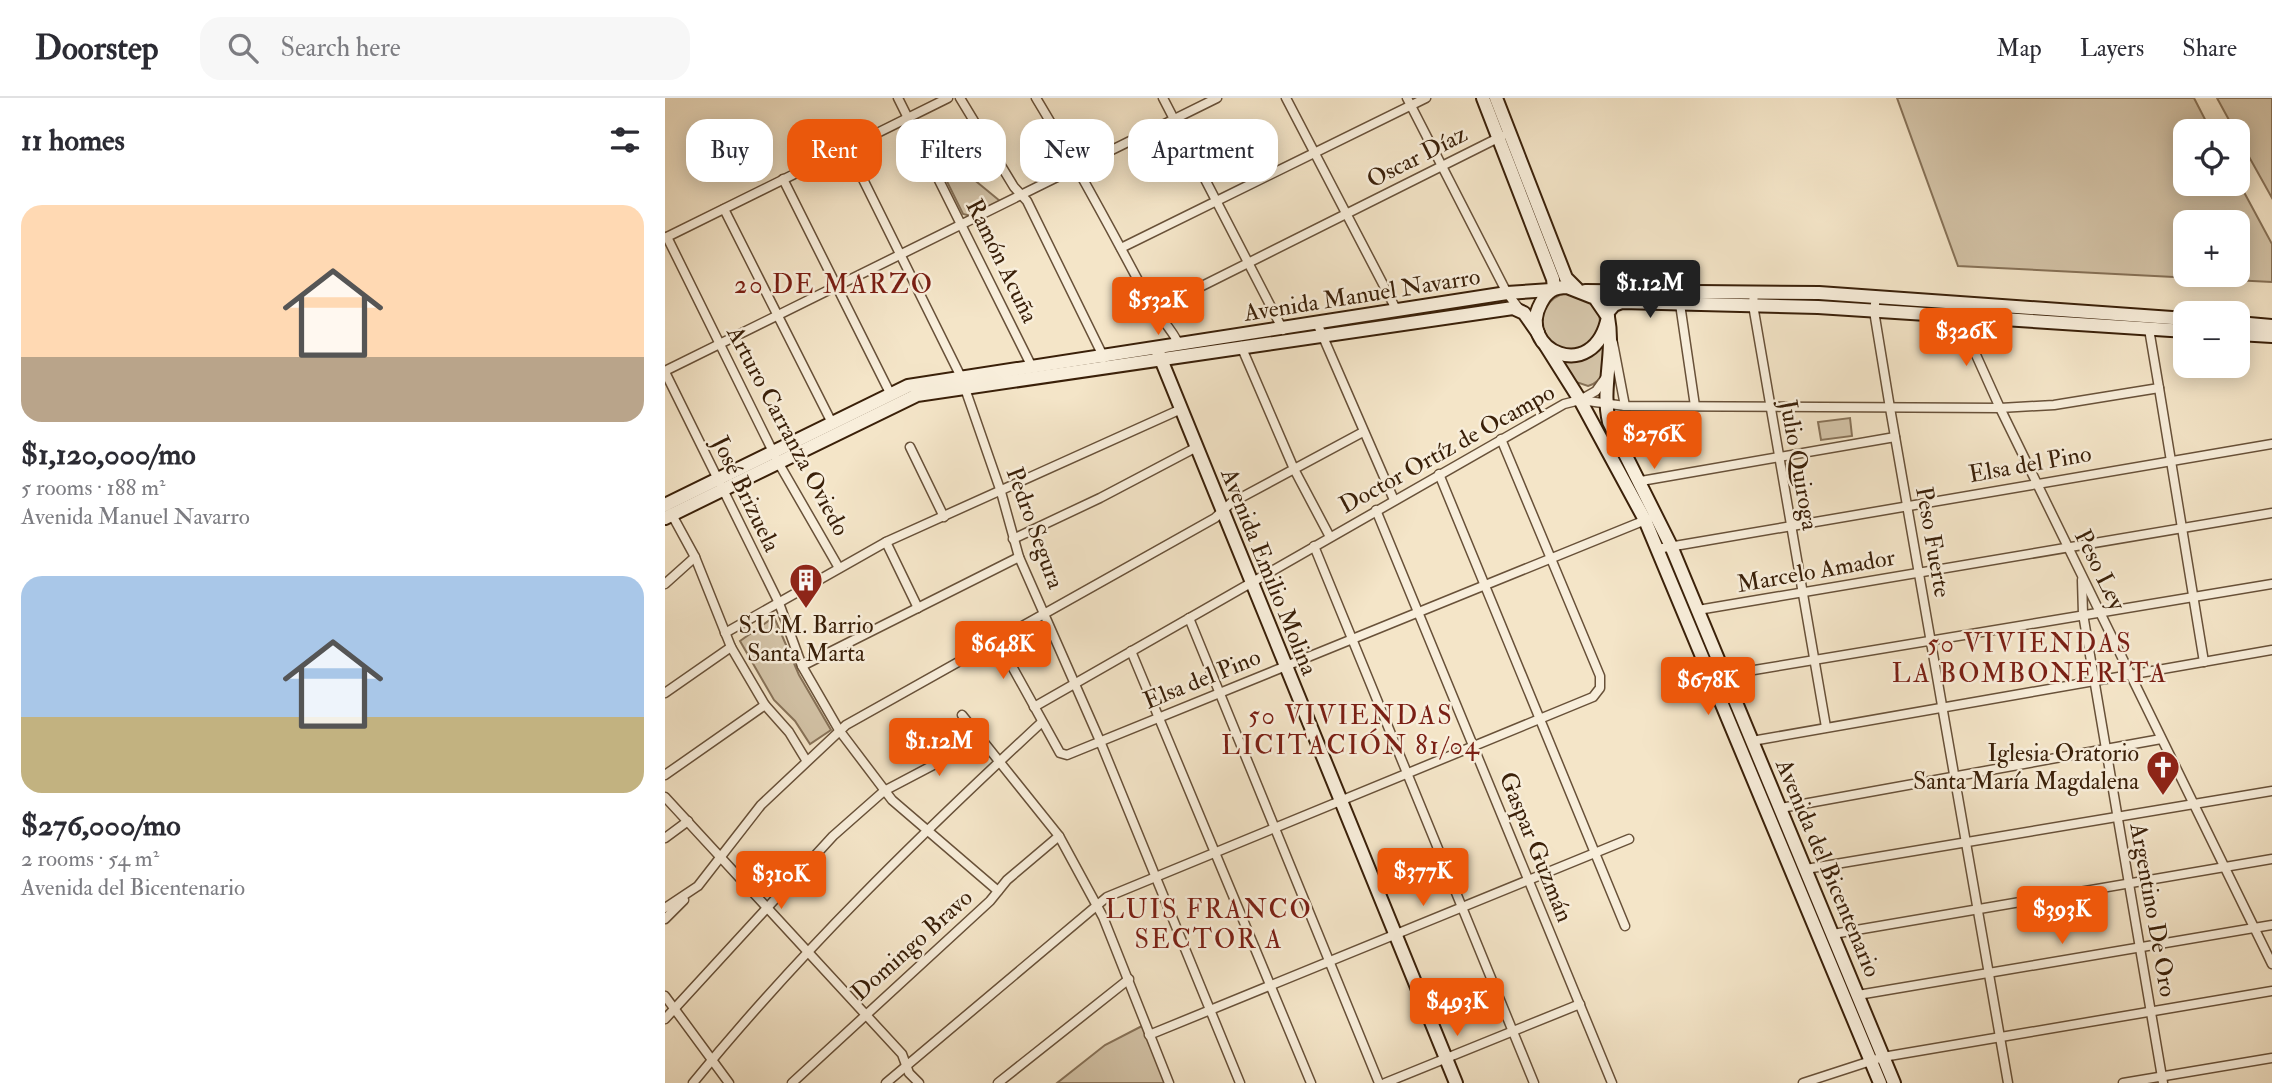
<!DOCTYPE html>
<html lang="en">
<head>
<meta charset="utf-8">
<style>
	:root { --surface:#fff; --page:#f7f7f7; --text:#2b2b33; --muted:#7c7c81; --line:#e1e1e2; --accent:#ea580c }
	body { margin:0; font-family:"IM FELL Double Pica",serif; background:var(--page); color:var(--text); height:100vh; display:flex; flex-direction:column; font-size:26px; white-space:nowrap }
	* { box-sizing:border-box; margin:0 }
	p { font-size:23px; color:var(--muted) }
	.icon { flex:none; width:38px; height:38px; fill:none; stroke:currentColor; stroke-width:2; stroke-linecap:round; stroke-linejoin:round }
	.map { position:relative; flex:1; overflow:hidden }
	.sheet { display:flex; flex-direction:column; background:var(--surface); width:665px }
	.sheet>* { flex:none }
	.guide { position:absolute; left:21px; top:21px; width:665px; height:63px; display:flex; gap:14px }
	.buttons { position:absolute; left:1508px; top:21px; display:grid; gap:14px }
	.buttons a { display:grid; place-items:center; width:77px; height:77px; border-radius:14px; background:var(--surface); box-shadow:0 4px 18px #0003; font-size:35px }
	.price { position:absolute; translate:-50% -60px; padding:0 16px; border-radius:7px; background:var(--accent); color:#fff; font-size:23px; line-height:46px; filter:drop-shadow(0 2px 4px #0008) }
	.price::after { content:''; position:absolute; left:50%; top:42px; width:21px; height:16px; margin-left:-10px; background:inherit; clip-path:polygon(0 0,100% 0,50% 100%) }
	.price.on { background:#222; color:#fff }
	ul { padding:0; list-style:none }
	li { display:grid; align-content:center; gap:14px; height:371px; padding:0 21px }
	li span { display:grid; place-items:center; height:217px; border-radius:21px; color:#555 }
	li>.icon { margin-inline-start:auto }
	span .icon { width:126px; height:126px; fill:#fffc; stroke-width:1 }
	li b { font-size:30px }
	h2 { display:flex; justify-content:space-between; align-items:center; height:84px; padding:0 21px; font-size:30px }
	.pill { padding:0 24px; border-radius:21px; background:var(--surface); box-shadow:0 4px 18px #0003; font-size:24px; line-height:63px }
	.pill.on { background:var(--accent); color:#fff }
	header { display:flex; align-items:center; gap:42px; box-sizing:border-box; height:98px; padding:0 35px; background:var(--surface); border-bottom:2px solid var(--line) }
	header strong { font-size:33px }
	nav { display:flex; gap:38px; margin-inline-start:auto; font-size:24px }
	.search { width:490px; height:63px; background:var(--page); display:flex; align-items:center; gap:18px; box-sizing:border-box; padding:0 24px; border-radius:21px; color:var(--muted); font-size:26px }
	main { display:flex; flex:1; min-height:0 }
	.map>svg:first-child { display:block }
	.green { fill:#d4c4a8; stroke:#877258; stroke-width:2; fill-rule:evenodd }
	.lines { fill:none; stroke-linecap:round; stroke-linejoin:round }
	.street-casing { stroke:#685139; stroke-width:11 }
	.secondary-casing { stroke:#3a2009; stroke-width:16 }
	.street { stroke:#f8eedb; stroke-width:8 }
	.secondary { stroke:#f8eedb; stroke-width:12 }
	.labels { text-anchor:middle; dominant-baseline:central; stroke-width:5; stroke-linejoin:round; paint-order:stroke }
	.street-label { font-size:24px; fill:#3a2009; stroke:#f8eedb }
	.poi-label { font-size:24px; fill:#3a2009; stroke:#f8eedb }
	.neighbourhood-label { font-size:26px; letter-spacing:2px; fill:#7a1f14; stroke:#f8eedb }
</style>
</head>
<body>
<header>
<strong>Doorstep</strong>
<div class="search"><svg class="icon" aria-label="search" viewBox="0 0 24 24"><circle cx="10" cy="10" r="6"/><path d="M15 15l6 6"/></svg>Search here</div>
<nav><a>Map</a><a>Layers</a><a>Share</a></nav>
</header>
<main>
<section class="sheet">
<h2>11 homes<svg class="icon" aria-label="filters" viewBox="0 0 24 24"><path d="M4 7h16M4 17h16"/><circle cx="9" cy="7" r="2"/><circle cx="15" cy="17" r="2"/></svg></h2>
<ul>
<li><span style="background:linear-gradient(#ffd9b3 70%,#b9a48a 0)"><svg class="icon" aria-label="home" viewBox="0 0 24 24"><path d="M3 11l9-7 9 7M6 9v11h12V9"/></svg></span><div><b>$1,120,000/mo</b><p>5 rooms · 188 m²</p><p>Avenida Manuel Navarro</p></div></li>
<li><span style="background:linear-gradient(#a9c7e8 65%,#c2b280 0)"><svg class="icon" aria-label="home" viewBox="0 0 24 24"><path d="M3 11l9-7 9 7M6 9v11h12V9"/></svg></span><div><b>$276,000/mo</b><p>2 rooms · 54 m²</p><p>Avenida del Bicentenario</p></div></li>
</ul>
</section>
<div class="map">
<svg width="1607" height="985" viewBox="0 0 1607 985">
	<rect width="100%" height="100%" fill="#f4e5c8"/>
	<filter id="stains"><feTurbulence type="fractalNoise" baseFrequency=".00286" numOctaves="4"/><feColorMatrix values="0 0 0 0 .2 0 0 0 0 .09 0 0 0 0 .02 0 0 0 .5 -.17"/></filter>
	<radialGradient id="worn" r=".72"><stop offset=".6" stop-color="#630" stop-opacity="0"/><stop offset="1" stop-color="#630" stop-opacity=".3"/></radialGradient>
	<g class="green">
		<path d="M1232,0h297l17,33h-25v53h52v-3l34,63v38l-314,-16zM1521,124h52v53h-52z"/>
		<polygon points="1552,0 1607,0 1607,100 1573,39 1573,33 1570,33"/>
		<polygon points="262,43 335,103 306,118 298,116"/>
		<circle cx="906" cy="224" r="29"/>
		<path d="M942,239c-2,18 2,44 -19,49l-12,-4 -18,-24c23,4 35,0 49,-21z"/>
		<polygon points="1185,320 1187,338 1156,342 1153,324"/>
		<polygon points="109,519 134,577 166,632 145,646 130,623 109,602 75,543"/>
		<polygon points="477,928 500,985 392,985 440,947"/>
	</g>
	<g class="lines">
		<defs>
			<g id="street">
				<polyline points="233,0 367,269"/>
				<polyline points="295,0 349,89 362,103 439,260"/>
				<path d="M371,0c40,66 77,135 113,203 9,16 23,27 30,44"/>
				<polyline points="498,0 618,232"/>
				<polyline points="621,0 732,213"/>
				<polyline points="742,0 842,195 855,212"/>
				<polyline points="182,49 296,279 336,394 354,459 435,643 575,985"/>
				<polyline points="118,81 225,295"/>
				<polyline points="59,111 167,325"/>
				<polyline points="2,139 113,364 174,470"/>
				<polyline points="0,140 283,0"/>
				<polyline points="456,150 761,0"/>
				<polyline points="1089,194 1088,207 1161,629"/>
				<polyline points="1211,199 1209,213 1225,310 1343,985"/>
				<polyline points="1015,206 1030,308"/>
				<polyline points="489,212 837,38"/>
				<polyline points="1293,217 1335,310 1607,866"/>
				<polyline points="652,225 729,402"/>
				<polyline points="948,245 960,308"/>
				<polyline points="576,248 629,371 665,439"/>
				<polyline points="0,273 552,0"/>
				<polyline points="0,274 114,505 137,568 174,632 227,702 333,793"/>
				<polyline points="1494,290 1539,564"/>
				<polyline points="915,302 931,293 941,279"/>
				<polyline points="245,349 279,419"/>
				<polyline points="774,376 960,828"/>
				<polyline points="976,383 1230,339"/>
				<polyline points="711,412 947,985"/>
				<polyline points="6,415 30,459 66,549 100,607 124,634 141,662"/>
				<polyline points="348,441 435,400 530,350"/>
				<polyline points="221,444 253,510"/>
				<polyline points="649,448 869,985"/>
				<polyline points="992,451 1607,346"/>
				<polyline points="1417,482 1418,516 1498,985"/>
				<polyline points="0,486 30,459"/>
				<polyline points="1033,512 1607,415"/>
				<polyline points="524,520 714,985"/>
				<polyline points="60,535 221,444 514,312"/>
				<polyline points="333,543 395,655 402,657 983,421"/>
				<polyline points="466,553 646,985"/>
				<polyline points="137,568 354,459"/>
				<polyline points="1059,577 1607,486"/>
				<polyline points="0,595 66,549"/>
				<polyline points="369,609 899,306 915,302 960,308 1335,310 1389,307 1494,290 1484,231"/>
				<polyline points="297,617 394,738 438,819 504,985"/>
				<polyline points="1087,643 1607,552"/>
				<polyline points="0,677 100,607"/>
				<polyline points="0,699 237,956 244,975 254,985"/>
				<polyline points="1116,710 1496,641"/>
				<polyline points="0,740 23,723"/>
				<polyline points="1141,771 1607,693"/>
				<polyline points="0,810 33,788 96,707 181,627 550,420 566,405 698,334"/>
				<polyline points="0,821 19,802"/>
				<polyline points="1168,836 1607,761"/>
				<polyline points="1193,897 1607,827"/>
				<polyline points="0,898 64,985"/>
				<polyline points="0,921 168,738 219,693 316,642"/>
				<polyline points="484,937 964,741"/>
				<path d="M28,985c105,-129 227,-248 349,-361"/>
				<polyline points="127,985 325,803 342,782 394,738"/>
				<polyline points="221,985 442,799 928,599 935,590 935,578 836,341"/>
				<polyline points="333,985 464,881"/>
				<polyline points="720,985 915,906"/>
				<polyline points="1138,985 1218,959 1607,893"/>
				<polyline points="1458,985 1607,960"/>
			</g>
			<g id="secondary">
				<polyline points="818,0 888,181 889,190"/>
				<polyline points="831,0 901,180 912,191"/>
				<path d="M902,189l28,11 13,19c-14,69 -93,33 -67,-14 6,-12 13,-16 26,-16z"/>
				<polyline points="920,193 1154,195 1521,221"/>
				<polyline points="942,215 949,207 957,204 1153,209 1521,233"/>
				<path d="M943,219c7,36 -7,70 1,105l62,124 223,537"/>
				<polyline points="1573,225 1607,228"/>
				<polyline points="1573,236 1607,238"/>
				<polyline points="881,248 915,302 980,422 1215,985"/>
				<polyline points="493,254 791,985"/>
				<polyline points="0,407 243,288 842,195 886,192"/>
				<polyline points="0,420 252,297 848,210 859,215 873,235"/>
			</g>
		</defs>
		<use href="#street" class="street-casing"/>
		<use href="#secondary" class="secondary-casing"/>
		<use href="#street" class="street"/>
		<use href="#secondary" class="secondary"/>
	</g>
	<defs>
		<symbol id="building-pin" viewBox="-11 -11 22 30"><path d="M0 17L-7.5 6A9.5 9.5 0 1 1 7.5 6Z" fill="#8f2418" stroke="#f8eedb"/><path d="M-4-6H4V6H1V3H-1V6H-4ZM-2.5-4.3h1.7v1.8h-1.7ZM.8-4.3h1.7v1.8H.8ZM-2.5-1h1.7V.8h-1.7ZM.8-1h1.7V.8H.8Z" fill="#fff"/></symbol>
		<symbol id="church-pin" viewBox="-11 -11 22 30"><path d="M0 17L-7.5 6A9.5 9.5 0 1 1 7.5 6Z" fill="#8f2418" stroke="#f8eedb"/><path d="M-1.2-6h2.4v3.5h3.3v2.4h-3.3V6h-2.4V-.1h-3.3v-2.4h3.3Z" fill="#fff"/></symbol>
	</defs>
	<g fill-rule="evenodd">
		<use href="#building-pin" x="122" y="463" width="38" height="52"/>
		<use href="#church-pin" x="1479" y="650" width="38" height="52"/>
	</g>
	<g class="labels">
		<g class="street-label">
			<text transform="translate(752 59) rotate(-27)">Oscar Díaz</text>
			<text transform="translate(337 163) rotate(64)">Ramón Acuña</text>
			<text transform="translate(697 197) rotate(-9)">Avenida Manuel Navarro</text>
			<text transform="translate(123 333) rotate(62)">Arturo Carranza Oviedo</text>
			<text transform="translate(782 351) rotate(-29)">Doctor Ortíz de Ocampo</text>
			<text transform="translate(1365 366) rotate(-10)">Elsa del Pino</text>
			<text transform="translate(1134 367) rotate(80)">Julio Quiroga</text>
			<text transform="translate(81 396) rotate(64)">José Brizuela</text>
			<text transform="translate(370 430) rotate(70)">Pedro Segura</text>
			<text transform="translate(1268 444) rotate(80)">Peso Fuerte</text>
			<text transform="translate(1435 472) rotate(64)">Peso Ley</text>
			<text transform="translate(1151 473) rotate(-10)">Marcelo Amador</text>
			<text transform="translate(604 474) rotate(68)">Avenida Emilio Molina</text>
			<text transform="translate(537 581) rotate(-22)">Elsa del Pino</text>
			<text transform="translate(871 749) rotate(68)">Gaspar Guzmán</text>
			<text transform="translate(1163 770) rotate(67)">Avenida del Bicentenario</text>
			<text transform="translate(1488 812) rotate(80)">Argentino De Oro</text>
			<text transform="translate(247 847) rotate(-42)">Domingo Bravo</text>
		</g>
		<g class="poi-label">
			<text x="141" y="527">S.U.M. Barrio<tspan x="141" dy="28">Santa Marta</tspan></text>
			<text x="1474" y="655" text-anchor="end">Iglesia Oratorio<tspan x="1474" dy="28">Santa María Magdalena</tspan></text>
		</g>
		<g class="neighbourhood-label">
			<text x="169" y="187">20 DE MARZO</text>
			<text x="1365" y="546">50 VIVIENDAS<tspan x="1365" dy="30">LA BOMBONERITA</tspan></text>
			<text x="686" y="618">50 VIVIENDAS<tspan x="686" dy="30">LICITACIÓN 81/04</tspan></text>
			<text x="544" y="812">LUIS FRANCO<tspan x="544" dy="30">SECTOR A</tspan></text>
		</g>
	</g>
	<rect width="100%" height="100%" filter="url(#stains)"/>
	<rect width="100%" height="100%" fill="url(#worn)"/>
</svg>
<div class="buttons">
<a><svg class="icon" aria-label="locate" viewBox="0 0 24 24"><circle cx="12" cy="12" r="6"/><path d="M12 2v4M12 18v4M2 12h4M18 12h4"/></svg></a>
<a>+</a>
<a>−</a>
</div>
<b class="price on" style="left:985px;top:222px">$1.12M</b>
<b class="price" style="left:493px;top:239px">$532K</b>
<b class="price" style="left:1301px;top:270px">$326K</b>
<b class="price" style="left:989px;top:373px">$276K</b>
<b class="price" style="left:338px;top:583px">$648K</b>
<b class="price" style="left:1043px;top:619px">$678K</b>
<b class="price" style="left:274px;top:680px">$1.12M</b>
<b class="price" style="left:758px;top:810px">$377K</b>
<b class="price" style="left:116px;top:813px">$310K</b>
<b class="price" style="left:1397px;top:848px">$393K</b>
<b class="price" style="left:792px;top:940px">$493K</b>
<div class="guide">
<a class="pill">Buy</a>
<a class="pill on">Rent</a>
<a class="pill">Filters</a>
<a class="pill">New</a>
<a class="pill">Apartment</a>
</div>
</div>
</main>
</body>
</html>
